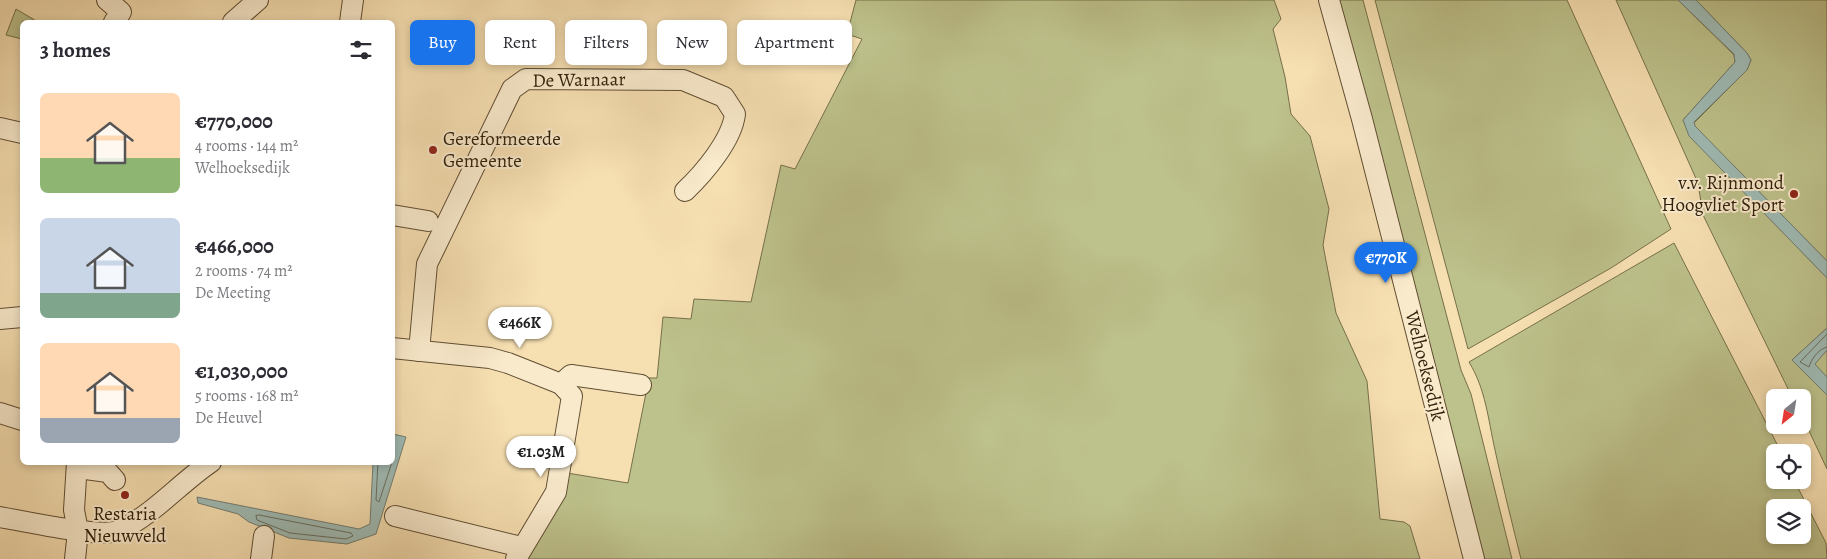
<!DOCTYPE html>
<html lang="en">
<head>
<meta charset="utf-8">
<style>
	:root { --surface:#fff; --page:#f7f7f7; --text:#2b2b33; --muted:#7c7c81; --accent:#1a73e8 }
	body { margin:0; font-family:Alegreya,serif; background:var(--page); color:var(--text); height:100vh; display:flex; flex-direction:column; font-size:19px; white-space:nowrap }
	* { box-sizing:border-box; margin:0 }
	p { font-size:16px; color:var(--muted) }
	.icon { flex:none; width:28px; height:28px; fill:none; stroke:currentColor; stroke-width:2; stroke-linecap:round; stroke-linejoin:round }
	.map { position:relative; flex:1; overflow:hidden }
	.panel { position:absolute; left:20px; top:20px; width:375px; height:445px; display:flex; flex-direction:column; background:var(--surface); border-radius:8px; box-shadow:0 2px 8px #0003 }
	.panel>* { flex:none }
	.top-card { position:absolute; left:410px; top:20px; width:475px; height:45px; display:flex; gap:10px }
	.needle { width:32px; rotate:210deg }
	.controls { position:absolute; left:1766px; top:389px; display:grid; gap:10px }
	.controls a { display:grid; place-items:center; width:45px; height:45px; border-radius:8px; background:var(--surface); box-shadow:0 2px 8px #0003; font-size:25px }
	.price { position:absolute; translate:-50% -42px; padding:0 11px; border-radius:18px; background:#fff; color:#222; font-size:16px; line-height:32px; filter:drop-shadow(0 1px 2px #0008) }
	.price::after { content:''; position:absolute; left:50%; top:30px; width:15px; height:11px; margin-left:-8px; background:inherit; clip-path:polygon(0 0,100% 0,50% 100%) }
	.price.current { background:var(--accent); color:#fff }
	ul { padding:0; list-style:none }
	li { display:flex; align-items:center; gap:15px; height:125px; padding:0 20px }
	li span { display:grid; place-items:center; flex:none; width:140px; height:100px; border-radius:8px; color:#555 }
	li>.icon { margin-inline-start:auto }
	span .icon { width:60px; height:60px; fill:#fffc; stroke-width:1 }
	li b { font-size:21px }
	h2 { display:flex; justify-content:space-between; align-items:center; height:60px; padding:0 20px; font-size:21px }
	.pill { padding:0 18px; border-radius:8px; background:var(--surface); box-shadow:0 2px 8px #0003; font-size:18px; line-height:45px }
	.pill.current { background:var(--accent); color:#fff }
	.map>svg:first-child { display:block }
	.green { fill:#bdc18b; stroke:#76704a; fill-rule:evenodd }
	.water { fill:#9fbbb5; stroke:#727c70 }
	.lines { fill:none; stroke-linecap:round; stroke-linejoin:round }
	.shore { stroke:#676c5f; stroke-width:1 }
	.minor-casing { stroke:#614e33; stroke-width:22 }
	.minor { stroke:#f9eacc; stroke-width:20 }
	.poi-dot { fill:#8f2418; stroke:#f9eacc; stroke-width:2 }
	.labels { text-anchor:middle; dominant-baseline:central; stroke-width:4; stroke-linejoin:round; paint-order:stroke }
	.street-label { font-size:19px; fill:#2f1e09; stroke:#f9eacc }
	.poi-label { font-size:19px; fill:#2f1e09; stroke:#f9eacc; text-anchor:start }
</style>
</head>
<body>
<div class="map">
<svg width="1827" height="559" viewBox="0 0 1827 559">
	<rect width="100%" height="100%" fill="#f6dfb1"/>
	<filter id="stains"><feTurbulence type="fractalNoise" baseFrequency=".004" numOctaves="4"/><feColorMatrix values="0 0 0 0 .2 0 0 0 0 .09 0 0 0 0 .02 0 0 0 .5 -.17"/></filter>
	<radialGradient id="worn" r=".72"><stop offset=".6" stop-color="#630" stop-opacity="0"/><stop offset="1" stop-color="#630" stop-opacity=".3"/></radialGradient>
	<g class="green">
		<polygon points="856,0 1274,0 1281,19 1273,29 1285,77 1291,114 1310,136 1329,209 1323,245 1336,313 1367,381 1380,519 1404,522 1410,526 1420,559 527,559 567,473 628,483 649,378 657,378 663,317 691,319 694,299 751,302 781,165 795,169 862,39 847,34"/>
		<polygon points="1338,0 1363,0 1461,370 1471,394 1512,559 1483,559"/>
		<polygon points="1375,0 1567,0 1671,229 1611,268 1468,349"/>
		<polygon points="1616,0 1678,0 1734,55 1735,62 1683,120 1690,136 1827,278 1827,328 1792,360 1827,395 1827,469 1803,418 1802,398 1792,397 1703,215 1698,183"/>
		<polygon points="1696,0 1827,0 1827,261 1695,127 1694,123 1747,70 1751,60 1747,53"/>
		<polygon points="16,9 38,22 22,22 22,39 6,35"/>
		<path d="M1674,243l107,209h-6v28h19l32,63 1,16h-306c-9,-36 -18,-72 -26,-109 -7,-31 -9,-60 -26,-88zM1775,508h27v27h-27z"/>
		<polygon points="1827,350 1827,377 1814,364"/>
	</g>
	<g class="water">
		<polygon points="1678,0 1696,0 1747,53 1751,60 1747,70 1694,122 1695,126 1827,261 1827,278 1689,136 1683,120 1735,62 1734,54"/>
		<polygon points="1827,328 1827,350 1815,364 1827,377 1827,395 1792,360"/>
		<polygon points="393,434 406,437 376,534 347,544 289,538 249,522 238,514 198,503 197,497 359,529 370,524 373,463 392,462"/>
	</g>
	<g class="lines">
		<g class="shore">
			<path d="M1827,334l-27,28 9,5c2,-7 9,-18 18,-20"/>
			<polyline points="378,462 376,500 379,502 392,462"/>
			<polygon points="259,515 351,533 353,536 346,539 290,533 257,520 256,516"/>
		</g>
		<defs>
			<g id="minor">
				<polyline points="107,0 121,12 114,22"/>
				<polyline points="1329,0 1362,119 1474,559"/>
				<polyline points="233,22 258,0"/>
				<polyline points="350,22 353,0"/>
				<polyline points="0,128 22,133"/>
				<polyline points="392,215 428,221"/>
				<polyline points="0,319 22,317"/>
				<polyline points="392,348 490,358 508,363 561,384 571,375 641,385"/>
				<path d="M419,351l8,-87 85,-175 14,-10 157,1 41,17 11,17c-3,26 -31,59 -50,77"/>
				<polyline points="0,413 22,420"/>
				<polyline points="78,468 108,472 115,480"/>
				<polyline points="395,516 521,547"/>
				<path d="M0,517c23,4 99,21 118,14 33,-14 63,-49 93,-69"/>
				<polyline points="75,559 78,531 74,510 77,462"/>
				<polyline points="261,559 264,536"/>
				<polyline points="516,559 556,492 572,396 561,384"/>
			</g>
		</defs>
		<use href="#minor" class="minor-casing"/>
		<use href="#minor" class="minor"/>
	</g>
	<g class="poi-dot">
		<circle cx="433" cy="150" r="5"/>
		<circle cx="1794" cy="194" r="5"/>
		<circle cx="125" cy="495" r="5"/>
	</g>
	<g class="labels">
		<g class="street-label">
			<text transform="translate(579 80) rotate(-1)">De Warnaar</text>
			<text transform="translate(1425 366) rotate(76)">Welhoeksedijk</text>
		</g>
		<g class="poi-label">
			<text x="443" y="139">Gereformeerde<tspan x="443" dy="22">Gemeente</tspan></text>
			<text x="1784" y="183" text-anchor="end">v.v. Rijnmond<tspan x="1784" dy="22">Hoogvliet Sport</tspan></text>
			<text x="125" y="514" text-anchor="middle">Restaria<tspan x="125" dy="22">Nieuwveld</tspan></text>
		</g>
	</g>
	<rect width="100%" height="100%" filter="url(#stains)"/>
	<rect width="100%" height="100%" fill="url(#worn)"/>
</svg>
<div class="controls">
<a><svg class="needle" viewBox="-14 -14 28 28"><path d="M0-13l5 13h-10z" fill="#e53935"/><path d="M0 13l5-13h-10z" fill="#7c7c81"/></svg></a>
<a><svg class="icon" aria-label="locate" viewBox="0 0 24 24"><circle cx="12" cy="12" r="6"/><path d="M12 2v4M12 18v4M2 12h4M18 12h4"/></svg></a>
<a><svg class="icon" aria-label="layers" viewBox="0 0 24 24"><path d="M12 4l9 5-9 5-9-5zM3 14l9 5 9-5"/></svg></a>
</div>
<b class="price current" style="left:1386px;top:284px">€770K</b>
<b class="price" style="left:520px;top:349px">€466K</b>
<b class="price" style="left:541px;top:478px">€1.03M</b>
<div class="top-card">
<a class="pill current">Buy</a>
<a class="pill">Rent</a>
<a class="pill">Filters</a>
<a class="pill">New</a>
<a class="pill">Apartment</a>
</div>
<section class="panel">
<h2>3 homes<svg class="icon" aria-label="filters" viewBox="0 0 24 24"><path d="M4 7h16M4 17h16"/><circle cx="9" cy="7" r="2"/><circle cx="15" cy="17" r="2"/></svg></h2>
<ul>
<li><span style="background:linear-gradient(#ffd9b3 65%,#8fb573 0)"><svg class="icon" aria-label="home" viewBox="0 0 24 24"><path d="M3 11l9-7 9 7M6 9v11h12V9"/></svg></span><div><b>€770,000</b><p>4 rooms · 144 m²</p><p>Welhoeksedijk</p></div></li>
<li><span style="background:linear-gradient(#c9d6e8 75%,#7fa58c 0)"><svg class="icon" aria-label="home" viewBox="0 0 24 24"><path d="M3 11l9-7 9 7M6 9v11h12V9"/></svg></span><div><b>€466,000</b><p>2 rooms · 74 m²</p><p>De Meeting</p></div></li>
<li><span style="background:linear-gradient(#ffd9b3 75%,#9aa5b1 0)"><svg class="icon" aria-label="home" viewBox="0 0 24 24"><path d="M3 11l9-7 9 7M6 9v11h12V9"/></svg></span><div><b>€1,030,000</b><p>5 rooms · 168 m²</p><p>De Heuvel</p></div></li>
</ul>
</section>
</div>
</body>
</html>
